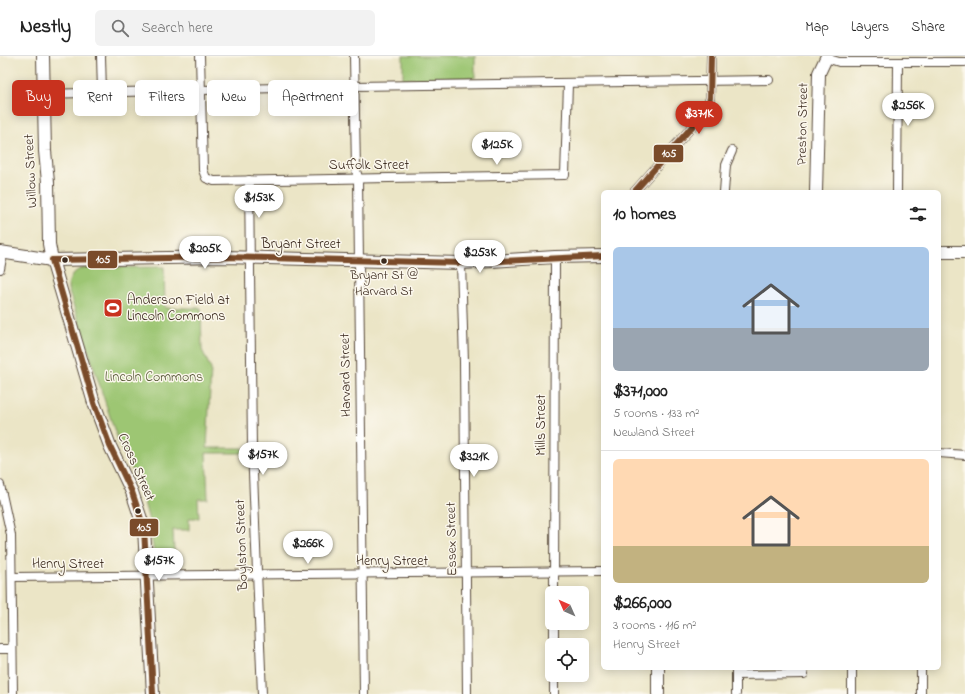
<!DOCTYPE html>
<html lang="en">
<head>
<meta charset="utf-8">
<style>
	:root { --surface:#fff; --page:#f2f2f2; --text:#222; --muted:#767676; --line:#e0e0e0; --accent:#c8321e }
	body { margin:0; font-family:"Indie Flower",sans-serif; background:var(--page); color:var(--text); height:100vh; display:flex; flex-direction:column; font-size:15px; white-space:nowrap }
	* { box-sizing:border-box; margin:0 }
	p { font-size:13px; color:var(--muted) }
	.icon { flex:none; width:22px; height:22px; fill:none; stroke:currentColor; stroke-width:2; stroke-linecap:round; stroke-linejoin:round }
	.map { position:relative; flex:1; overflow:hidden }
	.panel { position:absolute; left:601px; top:134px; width:340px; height:480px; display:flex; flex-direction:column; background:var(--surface); border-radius:6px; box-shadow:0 2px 10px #0003 }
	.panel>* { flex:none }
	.guide { position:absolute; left:12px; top:24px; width:380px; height:36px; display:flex; gap:8px }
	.needle { width:26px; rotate:315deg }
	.buttons { position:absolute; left:545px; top:530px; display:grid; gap:8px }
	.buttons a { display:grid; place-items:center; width:44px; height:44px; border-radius:6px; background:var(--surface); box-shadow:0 2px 10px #0003; font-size:20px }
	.price { position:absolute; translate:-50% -34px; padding:0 9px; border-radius:14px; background:#fff; color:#222; font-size:13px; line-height:26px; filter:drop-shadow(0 1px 2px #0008) }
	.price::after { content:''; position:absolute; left:50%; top:24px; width:12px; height:9px; margin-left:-6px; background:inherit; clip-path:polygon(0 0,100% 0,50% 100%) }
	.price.current { background:var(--accent); color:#fff }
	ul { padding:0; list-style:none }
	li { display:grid; align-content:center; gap:8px; height:212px; padding:0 12px }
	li+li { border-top:1px solid var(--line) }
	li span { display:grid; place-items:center; height:124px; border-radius:6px; color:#555 }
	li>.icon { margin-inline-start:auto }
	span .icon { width:72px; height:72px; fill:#fffc; stroke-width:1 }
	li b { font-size:17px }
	h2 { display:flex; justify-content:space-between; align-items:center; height:48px; padding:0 12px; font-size:17px }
	.pill { padding:0 14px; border-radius:6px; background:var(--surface); box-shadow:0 2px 10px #0003; font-size:14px; line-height:36px }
	.pill.current { background:var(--accent); color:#fff }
	header { display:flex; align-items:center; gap:24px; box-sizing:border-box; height:56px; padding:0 20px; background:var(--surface); border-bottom:1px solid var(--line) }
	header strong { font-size:19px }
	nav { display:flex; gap:22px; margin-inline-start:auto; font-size:14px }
	.search { width:280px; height:36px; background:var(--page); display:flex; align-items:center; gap:10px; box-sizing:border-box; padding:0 14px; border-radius:6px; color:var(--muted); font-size:15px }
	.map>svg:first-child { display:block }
	.green { fill:#9dc673; stroke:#6c7848 }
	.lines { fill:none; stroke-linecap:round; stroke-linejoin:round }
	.street-casing { stroke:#554637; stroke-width:10 }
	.secondary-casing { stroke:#554637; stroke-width:14 }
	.street { stroke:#fff; stroke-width:8 }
	.secondary { stroke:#fff; stroke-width:12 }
	.bus-1-casing { stroke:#fbf7ec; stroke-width:9 }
	.bus-1 { stroke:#7a4b2a; stroke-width:6 }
	.bus-dot { fill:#3b2a1e; stroke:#fbf7ec; stroke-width:1.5 }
	.labels { text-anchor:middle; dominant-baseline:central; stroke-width:3; stroke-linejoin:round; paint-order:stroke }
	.bus-label { font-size:13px; fill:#3b2a1e; stroke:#fbf7ec }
	.street-label { font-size:14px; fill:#3b2a1e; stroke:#fbf7ec }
	.poi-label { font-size:14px; fill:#3b2a1e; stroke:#fbf7ec; text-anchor:start }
	.park-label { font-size:14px; fill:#585938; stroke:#fbf7ec }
	.line-badge { stroke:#fbf7ec; stroke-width:1.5 }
	.badge-label { font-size:11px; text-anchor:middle; font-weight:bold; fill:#fff }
</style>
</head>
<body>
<header>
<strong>Nestly</strong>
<div class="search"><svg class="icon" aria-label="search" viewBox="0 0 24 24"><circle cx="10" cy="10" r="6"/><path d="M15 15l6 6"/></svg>Search here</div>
<nav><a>Map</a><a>Layers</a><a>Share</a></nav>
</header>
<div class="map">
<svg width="965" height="638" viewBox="0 0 965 638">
	<rect width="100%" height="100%" fill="#fbf7ec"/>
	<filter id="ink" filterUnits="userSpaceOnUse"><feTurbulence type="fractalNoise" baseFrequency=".025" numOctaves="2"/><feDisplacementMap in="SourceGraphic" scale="8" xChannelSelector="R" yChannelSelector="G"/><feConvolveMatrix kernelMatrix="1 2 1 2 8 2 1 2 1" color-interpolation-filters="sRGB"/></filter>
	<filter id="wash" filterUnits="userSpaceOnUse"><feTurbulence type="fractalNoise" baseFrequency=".012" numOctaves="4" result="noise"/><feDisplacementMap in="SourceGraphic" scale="16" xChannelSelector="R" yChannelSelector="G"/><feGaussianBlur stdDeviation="0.9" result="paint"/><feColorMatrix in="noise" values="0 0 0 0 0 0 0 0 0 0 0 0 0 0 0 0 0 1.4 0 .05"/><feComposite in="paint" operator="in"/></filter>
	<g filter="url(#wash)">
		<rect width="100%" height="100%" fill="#ebe5c6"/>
		<g class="green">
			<polygon points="403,0 475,0 475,22 403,23"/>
			<path d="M164,211l1,41h36l1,42 9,19 -4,79h36l1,5h-38l2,46h-10l1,19h-10v12h-16l2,41 -12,1 -7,-6 -7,-45 -10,-38 -20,-39 -51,-155c0,-10 5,-18 15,-21z"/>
		</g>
	</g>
	<g filter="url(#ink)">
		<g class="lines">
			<defs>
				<g id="street">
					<polyline points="101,0 102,36"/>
					<polyline points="200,0 203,114 206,122 214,125 565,119 568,28"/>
					<polyline points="354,0 356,114 358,122 364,638"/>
					<polyline points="826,2 839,6 965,6"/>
					<polyline points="44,38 354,30 769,24"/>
					<polyline points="249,124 252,393 262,638"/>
					<polyline points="634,136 706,55 710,42 711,0"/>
					<polyline points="724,136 726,109 732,95"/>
					<polyline points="897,136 898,6"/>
					<polyline points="461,207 464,306 467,638"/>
					<polyline points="0,213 3,197"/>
					<polyline points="939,397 965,399"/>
					<polyline points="0,429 11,479 13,638"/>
					<polyline points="12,521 603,515"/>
					<polyline points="554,537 555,201"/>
					<polyline points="554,589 554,567"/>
					<polyline points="0,593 12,593"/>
					<polyline points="852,612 852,638"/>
					<polyline points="736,619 804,618"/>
					<polyline points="554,638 554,619"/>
					<polyline points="736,638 736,612"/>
					<polyline points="921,638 921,612"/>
				</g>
				<g id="secondary">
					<polyline points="43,0 45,95 48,126 49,188 52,204 94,347 110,390 132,436 144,472 153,638"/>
					<polyline points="816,136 819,17 827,0"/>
					<polyline points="0,196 52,204 225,201 461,207 555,201 603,200"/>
					<polyline points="939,196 965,196"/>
					<polyline points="658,638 658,612"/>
				</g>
			</defs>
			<use href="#street" class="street-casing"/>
			<use href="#secondary" class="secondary-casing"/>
			<use href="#street" class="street"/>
			<use href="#secondary" class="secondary"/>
			<defs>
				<g id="bus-1">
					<polyline points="634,136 706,55 710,42 711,0"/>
					<polyline points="153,638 144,472 132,436 110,390 94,347 52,204 225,201 461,207 603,200"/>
				</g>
			</defs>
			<use href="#bus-1" class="bus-1-casing"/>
			<use href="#bus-1" class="bus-1"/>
		</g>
	</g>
	<defs>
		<symbol id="stadium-square" viewBox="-11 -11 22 22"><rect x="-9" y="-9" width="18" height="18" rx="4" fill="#c8321e" stroke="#fbf7ec"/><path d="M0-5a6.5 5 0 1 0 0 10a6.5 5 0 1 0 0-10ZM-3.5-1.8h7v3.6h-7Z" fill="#fff"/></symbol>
	</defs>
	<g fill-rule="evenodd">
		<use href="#stadium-square" x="102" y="241" width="22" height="22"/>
	</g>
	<g class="bus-dot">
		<circle cx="65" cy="204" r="3.5"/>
		<circle cx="384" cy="205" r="3.5"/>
		<circle cx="138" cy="455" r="3.5"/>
	</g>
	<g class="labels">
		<g class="bus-label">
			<text x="384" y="219">Bryant St @<tspan x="384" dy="16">Harvard St</tspan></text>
		</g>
		<g class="street-label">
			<text transform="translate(803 68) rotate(-89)">Preston Street</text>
			<text x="369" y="109">Suffolk Street</text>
			<text transform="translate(31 115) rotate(-93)">Willow Street</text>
			<text x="301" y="188">Bryant Street</text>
			<text transform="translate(346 319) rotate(-91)">Harvard Street</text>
			<text transform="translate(541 369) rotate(-90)">Mills Street</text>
			<text transform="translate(136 411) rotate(66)">Cross Street</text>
			<text transform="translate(452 483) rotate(-91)">Essex Street</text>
			<text transform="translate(242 489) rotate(-92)">Boylston Street</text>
			<text x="392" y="505">Henry Street</text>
			<text x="68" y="508">Henry Street</text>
		</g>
		<g class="poi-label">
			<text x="127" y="244">Anderson Field at<tspan x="127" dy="16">Lincoln Commons</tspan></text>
		</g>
		<g class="park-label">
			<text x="154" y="321">Lincoln Commons</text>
		</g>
	</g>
	<g class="line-badge">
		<rect x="653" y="88" width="31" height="19" rx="4" fill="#7a4b2a"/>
		<rect x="87" y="194" width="31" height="19" rx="4" fill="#7a4b2a"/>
		<rect x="129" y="462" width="30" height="19" rx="4" fill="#7a4b2a"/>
	</g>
	<g class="badge-label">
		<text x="669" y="101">105</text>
		<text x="103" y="207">105</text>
		<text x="144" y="475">105</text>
	</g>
</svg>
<div class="buttons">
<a><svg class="needle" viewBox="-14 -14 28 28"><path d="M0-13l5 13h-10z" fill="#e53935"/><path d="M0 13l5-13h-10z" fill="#767676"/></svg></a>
<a><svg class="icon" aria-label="locate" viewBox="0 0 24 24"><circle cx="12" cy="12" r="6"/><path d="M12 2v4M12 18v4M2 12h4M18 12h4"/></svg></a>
</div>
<b class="price" style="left:908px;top:71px">$256K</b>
<b class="price current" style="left:699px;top:79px">$371K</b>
<b class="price" style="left:497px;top:110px">$125K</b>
<b class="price" style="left:259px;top:163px">$153K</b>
<b class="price" style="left:205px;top:214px">$205K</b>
<b class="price" style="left:480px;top:218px">$253K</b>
<b class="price" style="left:263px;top:420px">$157K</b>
<b class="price" style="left:474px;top:422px">$321K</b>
<b class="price" style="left:308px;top:509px">$266K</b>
<b class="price" style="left:159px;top:526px">$157K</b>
<div class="guide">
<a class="pill current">Buy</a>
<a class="pill">Rent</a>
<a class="pill">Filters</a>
<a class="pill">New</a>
<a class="pill">Apartment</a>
</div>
<section class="panel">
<h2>10 homes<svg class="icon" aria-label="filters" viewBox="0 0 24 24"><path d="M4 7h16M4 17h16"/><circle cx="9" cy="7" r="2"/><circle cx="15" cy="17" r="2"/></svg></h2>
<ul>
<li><span style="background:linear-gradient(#a9c7e8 65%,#9aa5b1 0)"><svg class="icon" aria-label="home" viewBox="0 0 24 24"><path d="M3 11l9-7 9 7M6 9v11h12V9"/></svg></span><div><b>$371,000</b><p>5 rooms · 133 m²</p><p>Newland Street</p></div></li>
<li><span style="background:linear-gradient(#ffd9b3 70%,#c2b280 0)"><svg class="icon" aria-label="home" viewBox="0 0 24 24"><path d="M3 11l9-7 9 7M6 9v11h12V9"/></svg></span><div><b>$266,000</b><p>3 rooms · 116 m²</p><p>Henry Street</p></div></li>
</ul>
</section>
</div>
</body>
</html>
